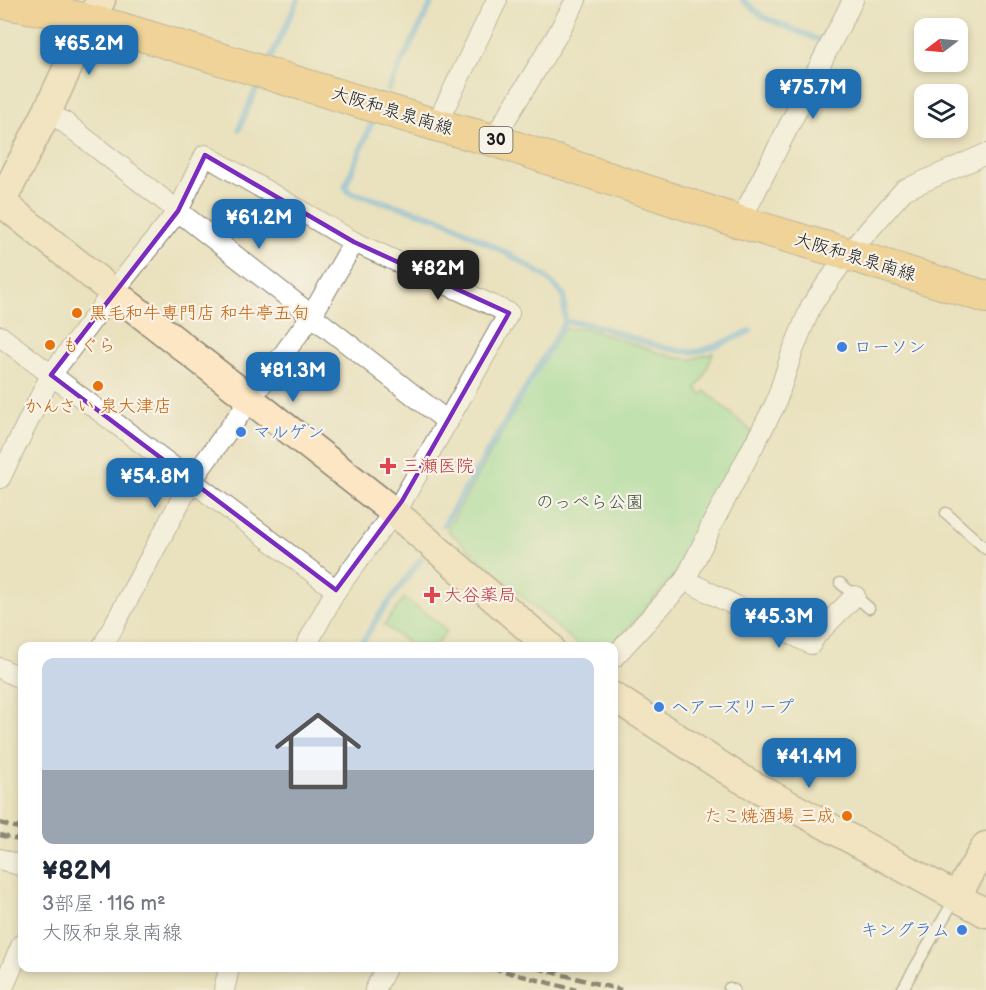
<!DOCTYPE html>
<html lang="ja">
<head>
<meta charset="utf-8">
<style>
	:root { --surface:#fff; --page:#f6f6f7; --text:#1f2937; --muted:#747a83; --accent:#1f6fb2 }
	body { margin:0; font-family:"Balsamiq Sans","Klee One",sans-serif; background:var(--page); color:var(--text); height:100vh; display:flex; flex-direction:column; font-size:22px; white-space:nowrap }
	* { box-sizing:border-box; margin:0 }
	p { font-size:20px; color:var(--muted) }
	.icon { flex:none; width:33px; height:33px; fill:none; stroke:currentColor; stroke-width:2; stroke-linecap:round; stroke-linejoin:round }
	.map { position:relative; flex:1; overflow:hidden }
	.sheet { position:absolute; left:18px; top:642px; width:600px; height:330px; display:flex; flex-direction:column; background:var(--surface); border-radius:12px; box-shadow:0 3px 9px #0003 }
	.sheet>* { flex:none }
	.needle { width:39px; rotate:254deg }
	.fabs { position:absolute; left:914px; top:18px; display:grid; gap:12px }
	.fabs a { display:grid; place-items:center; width:54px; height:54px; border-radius:12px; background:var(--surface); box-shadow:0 3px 9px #0003; font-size:30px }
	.price { position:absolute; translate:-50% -51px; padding:0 14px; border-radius:12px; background:var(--accent); color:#fff; font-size:20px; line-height:39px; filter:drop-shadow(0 2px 3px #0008) }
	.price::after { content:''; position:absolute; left:50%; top:36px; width:18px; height:14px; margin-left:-9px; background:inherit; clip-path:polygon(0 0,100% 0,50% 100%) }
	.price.selected { background:#222; color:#fff }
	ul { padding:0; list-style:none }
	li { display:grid; align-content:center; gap:12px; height:318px; padding:0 24px }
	li span { display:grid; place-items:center; height:186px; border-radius:12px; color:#555 }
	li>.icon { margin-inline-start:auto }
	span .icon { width:108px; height:108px; fill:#fffc; stroke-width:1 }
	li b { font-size:26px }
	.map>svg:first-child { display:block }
	.green { fill:#91e09e; stroke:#567e5d; stroke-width:1.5 }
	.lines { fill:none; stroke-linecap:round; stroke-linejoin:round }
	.stream { stroke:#6ab1e1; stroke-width:6 }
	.lane-casing { stroke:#837e6d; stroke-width:13 }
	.street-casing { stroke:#837e6d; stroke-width:22 }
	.secondary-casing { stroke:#837e6d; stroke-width:31 }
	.primary-casing { stroke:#837e6d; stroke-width:34 }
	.lane { stroke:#fff; stroke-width:10 }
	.street { stroke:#fff; stroke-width:20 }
	.secondary { stroke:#fce6c4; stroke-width:28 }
	.primary { stroke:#f7c06c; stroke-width:32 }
	.rail { stroke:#1c1c1c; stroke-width:4.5; stroke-dasharray:9 4.5; stroke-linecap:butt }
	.marked { fill:none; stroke:#7b2cbf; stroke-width:4.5; stroke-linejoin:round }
	.food-dot { fill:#e8710a; stroke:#f7f3e8; stroke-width:2 }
	.shop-dot { fill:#3f7fe0; stroke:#f7f3e8; stroke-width:2 }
	.health-dot { fill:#e0444e; stroke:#f7f3e8; stroke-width:2 }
	.labels { text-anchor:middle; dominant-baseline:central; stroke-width:4.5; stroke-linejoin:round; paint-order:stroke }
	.shield { fill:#f7f3e8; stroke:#5e5c59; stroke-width:1.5 }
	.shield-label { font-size:16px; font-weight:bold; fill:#1c1c1c }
	.street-label { font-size:18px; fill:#1c1c1c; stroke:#f7f3e8 }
	.food-label { font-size:18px; fill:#c56008; stroke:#f7f3e8; text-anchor:start }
	.shop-label { font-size:18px; fill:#366cbe; stroke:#f7f3e8; text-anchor:start }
	.health-label { font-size:18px; fill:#be3a42; stroke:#f7f3e8; text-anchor:start }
	.park-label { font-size:18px; fill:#3f5743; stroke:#f7f3e8 }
</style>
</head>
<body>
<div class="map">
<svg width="986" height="990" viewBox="0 0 986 990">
	<rect width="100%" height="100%" fill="#f7f3e8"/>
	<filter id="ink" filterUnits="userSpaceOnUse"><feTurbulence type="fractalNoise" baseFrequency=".0167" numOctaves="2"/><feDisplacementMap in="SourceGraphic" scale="12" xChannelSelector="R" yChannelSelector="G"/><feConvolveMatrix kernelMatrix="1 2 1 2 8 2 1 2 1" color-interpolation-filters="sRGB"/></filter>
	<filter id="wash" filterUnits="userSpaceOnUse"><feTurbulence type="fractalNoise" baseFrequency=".008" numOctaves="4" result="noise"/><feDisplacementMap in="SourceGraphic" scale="24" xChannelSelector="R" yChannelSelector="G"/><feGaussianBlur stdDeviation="1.35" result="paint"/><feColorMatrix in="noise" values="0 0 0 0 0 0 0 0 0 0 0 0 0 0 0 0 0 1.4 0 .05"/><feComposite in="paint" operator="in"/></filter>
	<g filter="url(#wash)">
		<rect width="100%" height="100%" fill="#eae1be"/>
		<g class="green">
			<polygon points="585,328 660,353 678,358 692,359 713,353 703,379 696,388 702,395 705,391 752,432 678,571 613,646 579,646 447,530 548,352 564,329"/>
			<polygon points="404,598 441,625 446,632 435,646 412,646 384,625"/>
		</g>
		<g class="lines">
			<g class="stream">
				<polyline points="743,0 763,17 819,40 824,37 826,33"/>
				<polyline points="271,57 298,0"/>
				<polyline points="388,90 433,0"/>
				<polyline points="372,122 345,187 349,192 442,219 519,260 546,277 564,295 565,322 444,525"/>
				<polyline points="239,129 258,85"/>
				<path d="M565,322c9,1 18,0 27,3 27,7 81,31 107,26 18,-4 34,-13 51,-20"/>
				<polyline points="360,646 380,614 421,559"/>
			</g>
		</g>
	</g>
	<g filter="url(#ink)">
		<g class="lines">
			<defs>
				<g id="lane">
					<polyline points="946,513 986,549"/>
					<polyline points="840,583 869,608"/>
					<polyline points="729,988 734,990"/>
					<polyline points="902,990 956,897"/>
				</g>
				<g id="street">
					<polyline points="47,112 64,122 448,422"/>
					<polyline points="436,125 497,0"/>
					<polyline points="493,140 556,37 576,0"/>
					<polyline points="740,222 853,0"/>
					<polyline points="0,336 336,590"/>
					<polyline points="0,478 51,375 113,292 178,211 205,155 354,242"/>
					<polyline points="685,580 811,644 816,635 855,596"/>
					<polyline points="103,646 191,481 312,315 354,242 509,313 402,501 336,590 306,646"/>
					<polyline points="614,657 685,580 707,536 710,528 775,405 792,353 811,306 848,254 904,190 986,154"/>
					<polyline points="0,668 22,679"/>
					<polyline points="0,859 22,866"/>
					<polyline points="2,990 22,944"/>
					<polyline points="224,990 229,968"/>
					<polyline points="375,990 386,968"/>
				</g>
				<g id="secondary">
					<polyline points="1,202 113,292 394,512 549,646"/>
					<polyline points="0,205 47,112 90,20 101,0"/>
					<polyline points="614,697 738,777 986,913"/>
					<polyline points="956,897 986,846"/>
				</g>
				<polyline id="primary" points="0,2 46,10 119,28 436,125 493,140 740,222 848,254 986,297"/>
			</defs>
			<use href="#lane" class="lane-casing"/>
			<use href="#street" class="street-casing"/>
			<use href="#secondary" class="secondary-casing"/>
			<use href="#primary" class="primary-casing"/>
			<use href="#lane" class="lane"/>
			<use href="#street" class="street"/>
			<use href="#secondary" class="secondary"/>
			<use href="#primary" class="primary"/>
			<g class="rail">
				<polyline points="0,823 22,829"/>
				<polyline points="0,835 22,841"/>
				<polyline points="492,968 576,990"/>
				<polyline points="537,968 621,990"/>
			</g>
		</g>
	</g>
	<path d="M0 0H986V990H0ZM205,155l149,87 155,71 -107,188 -66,89 -285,-215 127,-164z" fill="#eae1be" fill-opacity=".55" fill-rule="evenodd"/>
	<path class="marked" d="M205,155l149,87 155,71 -107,188 -66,89 -285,-215 127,-164z"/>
	<g class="food-dot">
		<circle cx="77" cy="313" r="6"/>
		<circle cx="50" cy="345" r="6"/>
		<circle cx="98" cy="386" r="6"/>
		<circle cx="847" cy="816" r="6"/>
	</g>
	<g class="shop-dot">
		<circle cx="842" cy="347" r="6"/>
		<circle cx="241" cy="432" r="6"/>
		<circle cx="659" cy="707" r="6"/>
		<circle cx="962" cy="930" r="6"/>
	</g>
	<g class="health-dot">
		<path d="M385 457h6v6h6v6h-6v6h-6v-6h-6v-6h6z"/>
		<path d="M429 586h6v6h6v6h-6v6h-6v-6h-6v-6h6z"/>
	</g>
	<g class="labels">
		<rect class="shield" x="479.5" y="127" width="33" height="26" rx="4.5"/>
		<g class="shield-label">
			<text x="496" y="140">30</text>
		</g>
		<g class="street-label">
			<text transform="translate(392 111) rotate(17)">大阪和泉泉南線</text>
			<text transform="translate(855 257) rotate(17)">大阪和泉泉南線</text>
		</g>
		<g class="food-label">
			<text x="89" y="313">黒毛和牛専門店 和牛亭五旬</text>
			<text x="62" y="345">もぐら</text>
			<text x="98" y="406" text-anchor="middle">かんさい 泉大津店</text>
			<text x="835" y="816" text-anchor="end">たこ焼酒場 三成</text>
		</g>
		<g class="shop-label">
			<text x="854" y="347">ローソン</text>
			<text x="253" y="432">マルゲン</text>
			<text x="671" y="707">ヘアーズリープ</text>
			<text x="950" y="930" text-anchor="end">キングラム</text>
		</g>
		<g class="health-label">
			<text x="402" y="466">三瀬医院</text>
			<text x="444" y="595">大谷薬局</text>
		</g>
		<g class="park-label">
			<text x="590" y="502">のっぺら公園</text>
		</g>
	</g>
</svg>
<div class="fabs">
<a><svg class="needle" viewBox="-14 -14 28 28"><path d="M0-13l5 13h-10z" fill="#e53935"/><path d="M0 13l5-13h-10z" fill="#747a83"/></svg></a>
<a><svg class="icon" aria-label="layers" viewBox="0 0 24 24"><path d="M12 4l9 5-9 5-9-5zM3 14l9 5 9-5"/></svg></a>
</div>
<b class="price" style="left:89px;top:76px">¥65.2M</b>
<b class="price" style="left:813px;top:120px">¥75.7M</b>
<b class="price" style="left:259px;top:250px">¥61.2M</b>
<b class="price selected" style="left:438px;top:301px">¥82M</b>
<b class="price" style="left:293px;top:403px">¥81.3M</b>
<b class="price" style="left:155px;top:509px">¥54.8M</b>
<b class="price" style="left:779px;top:649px">¥45.3M</b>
<b class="price" style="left:809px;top:789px">¥41.4M</b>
<section class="sheet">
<ul>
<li><span style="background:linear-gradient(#c9d6e8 60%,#9aa5b1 0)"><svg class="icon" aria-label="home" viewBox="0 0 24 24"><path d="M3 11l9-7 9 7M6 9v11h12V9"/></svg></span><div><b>¥82M</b><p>3部屋 · 116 m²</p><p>大阪和泉泉南線</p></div></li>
</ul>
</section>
</div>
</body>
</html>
